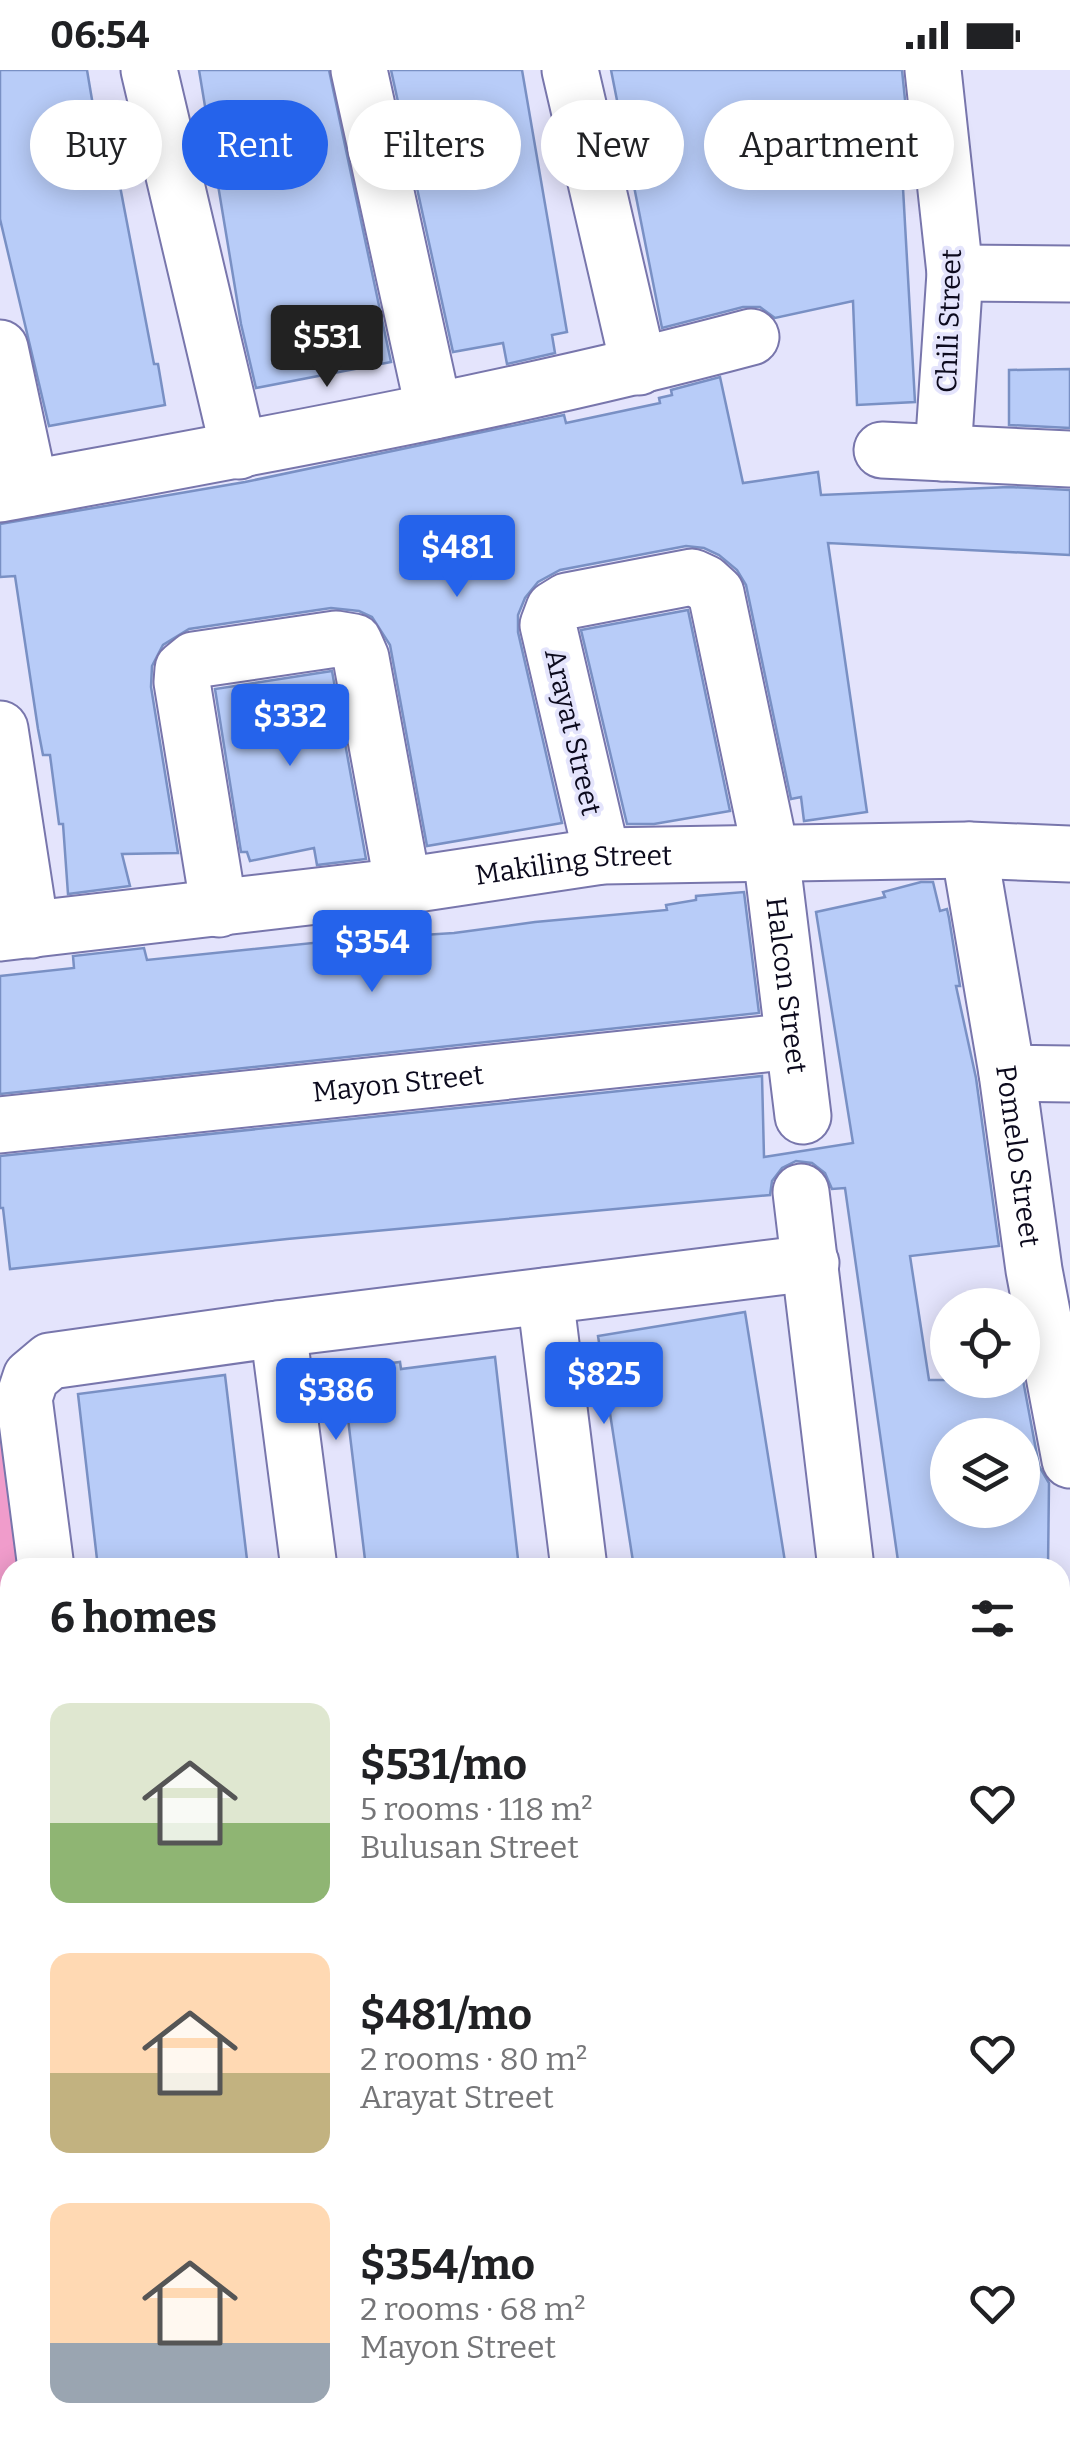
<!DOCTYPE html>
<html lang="en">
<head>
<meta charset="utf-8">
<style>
	:root { --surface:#fff; --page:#f6f6f6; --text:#202124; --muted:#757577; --accent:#2563eb }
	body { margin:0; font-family:Bitter,serif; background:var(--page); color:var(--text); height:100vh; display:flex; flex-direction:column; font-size:38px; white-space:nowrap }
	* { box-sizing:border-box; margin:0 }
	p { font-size:32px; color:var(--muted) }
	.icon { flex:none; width:55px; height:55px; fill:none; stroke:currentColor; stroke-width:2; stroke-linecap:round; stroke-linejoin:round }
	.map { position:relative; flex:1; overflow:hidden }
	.details { position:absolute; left:0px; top:1488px; width:1070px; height:892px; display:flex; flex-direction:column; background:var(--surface); border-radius:30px 30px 0 0; box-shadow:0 5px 25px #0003 }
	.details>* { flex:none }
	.banner { position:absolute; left:30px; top:30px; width:1010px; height:90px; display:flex; gap:20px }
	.fabs { position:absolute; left:930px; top:1218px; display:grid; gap:20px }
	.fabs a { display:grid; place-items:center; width:110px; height:110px; border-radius:50%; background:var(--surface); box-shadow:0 5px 25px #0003; font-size:50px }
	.price { position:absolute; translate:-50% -85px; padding:0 22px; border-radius:10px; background:var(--accent); color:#fff; font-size:32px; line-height:65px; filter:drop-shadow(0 2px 5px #0008) }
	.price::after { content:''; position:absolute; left:50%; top:60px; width:30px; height:22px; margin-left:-15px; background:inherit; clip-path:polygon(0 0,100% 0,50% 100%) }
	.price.current { background:#222; color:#fff }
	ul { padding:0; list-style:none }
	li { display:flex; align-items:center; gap:30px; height:250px; padding:0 50px }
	li span { display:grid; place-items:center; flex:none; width:280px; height:200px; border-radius:20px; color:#555 }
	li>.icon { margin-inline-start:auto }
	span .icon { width:120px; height:120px; fill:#fffc; stroke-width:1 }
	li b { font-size:42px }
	h2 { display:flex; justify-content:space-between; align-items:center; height:120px; padding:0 50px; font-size:42px }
	.chip { padding:0 35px; border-radius:45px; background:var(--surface); box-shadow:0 5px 25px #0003; font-size:35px; line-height:90px }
	.chip.current { background:var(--accent); color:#fff }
	.status { display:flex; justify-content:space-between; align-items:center; height:70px; padding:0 50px; background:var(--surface); direction:ltr }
	.status svg { height:28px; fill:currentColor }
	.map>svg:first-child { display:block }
	.green { fill:#f09ccb }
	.building { fill:#b8ccf8; stroke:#7990c4; stroke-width:2.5; fill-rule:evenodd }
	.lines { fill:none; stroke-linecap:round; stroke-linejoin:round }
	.minor-casing { stroke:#7876ac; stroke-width:59 }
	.minor { stroke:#fff; stroke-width:55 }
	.labels { text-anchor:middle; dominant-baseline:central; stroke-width:8; stroke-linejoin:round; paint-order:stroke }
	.street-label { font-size:28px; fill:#0c0a1d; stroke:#e4e4fc }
</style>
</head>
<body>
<div class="status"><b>06:54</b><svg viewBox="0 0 49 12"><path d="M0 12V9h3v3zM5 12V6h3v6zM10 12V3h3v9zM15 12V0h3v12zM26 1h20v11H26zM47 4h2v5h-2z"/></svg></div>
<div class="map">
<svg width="1070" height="2379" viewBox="0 0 1070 2379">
	<rect width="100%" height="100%" fill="#e4e4fc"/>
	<g class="green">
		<polygon points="12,1357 22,1497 10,1498 10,1557 0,1558 0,1358"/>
		<polygon points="357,2370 1032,2370 1033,2379 358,2379"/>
	</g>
	<g class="building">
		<polygon points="0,0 87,0 99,71 111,69 154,294 158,294 165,335 49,356 0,149"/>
		<polygon points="199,0 329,0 391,292 256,318 241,254"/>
		<polygon points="391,0 522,0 567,262 552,265 555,283 507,294 503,273 453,282"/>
		<polygon points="611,0 902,0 914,118 903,118 915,332 857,335 853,231 775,248 760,237 743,237 662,258"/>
		<polygon points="1070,299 1070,358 1009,355 1009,300"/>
		<polygon points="720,307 743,413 818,402 821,425 1009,417 1070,420 1070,485 828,473 867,742 804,751 801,727 791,729 746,515 737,500 719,485 704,478 686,476 560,500 538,512 525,528 518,545 518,562 562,753 427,776 390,575 372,547 359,541 331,538 189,559 163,575 152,596 151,617 178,783 122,784 130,816 68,824 63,754 59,754 50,685 43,685 38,659 15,506 0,507 0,454 245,412 564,345 566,353 660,333 659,328 672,325 671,320"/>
		<polygon points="688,540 730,741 654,754 627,754 581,560"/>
		<polygon points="332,601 366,789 317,795 314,778 250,791 247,782 241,782 215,619"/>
		<path d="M921,812h12l7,29 7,-2 2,9 11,68h-4l20,92 23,168 -89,10 19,124h94l16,86 10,17 -1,85h-149l-54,-380 -13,1 -7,-16 -13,-10 -16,-2 -14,7 -10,13 -2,14 -483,44 -277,30 -7,-61h-3v-52l762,-80 2,81 89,-14 -37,-231 69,-15 -2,-5zM948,1365h74v75h-74z"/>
		<polygon points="744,822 759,943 0,1024 0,906 74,898 73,886 144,878 147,890 333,871 330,856 388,849 391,867 454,863 535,852 667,840 666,835 696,830 696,826"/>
		<polygon points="745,1242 786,1498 634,1498 598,1266"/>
		<polygon points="495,1287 519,1498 366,1498 342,1299 400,1292 401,1299"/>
		<polygon points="225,1305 248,1498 98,1498 78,1324"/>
	</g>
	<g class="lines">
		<defs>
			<g id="minor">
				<polyline points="149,0 239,381"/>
				<polyline points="359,0 434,341"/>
				<polyline points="570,0 639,297"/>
				<polyline points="933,0 955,203 943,383"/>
				<polyline points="955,203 1070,204"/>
				<polyline points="0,278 30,418"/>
				<polyline points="882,380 1070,389"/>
				<path d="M0,424c252,-47 504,-91 751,-157"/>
				<polyline points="0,659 31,860"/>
				<path id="s1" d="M969,780l38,223 27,197 36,190"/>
				<path id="s2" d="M602,786l-54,-231 6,-16 13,-8 125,-24 13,6 11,10 55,261 32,262"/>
				<polyline points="219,839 182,612 183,599 194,590 336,569 354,572 361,588 403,816"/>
				<path id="s3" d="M0,863l403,-47 199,-30 367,-6 101,4"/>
				<polyline points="1007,1003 1070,1004"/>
				<path id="s4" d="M0,1055l793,-84"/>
				<polyline points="801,1122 846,1498"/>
				<polyline points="545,1226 579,1498"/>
				<polyline points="278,1259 309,1498"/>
				<polyline points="46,1498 24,1328 31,1307 50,1291 278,1259 811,1193"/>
				<polyline points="0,1607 10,1607"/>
				<polyline points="0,1856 10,1856"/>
				<polyline points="0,2063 10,2062"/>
				<polyline points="240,2370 241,2379"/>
				<polyline points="0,2377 8,2379"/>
			</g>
		</defs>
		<use href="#minor" class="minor-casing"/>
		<use href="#minor" class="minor"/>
	</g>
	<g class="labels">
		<g class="street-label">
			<text transform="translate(949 251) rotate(-88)">Chili Street</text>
			<text transform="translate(573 662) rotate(77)">Arayat Street</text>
			<text stroke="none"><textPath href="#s3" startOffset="578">Makiling Street</textPath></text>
			<text stroke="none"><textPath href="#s2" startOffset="825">Halcon Street</textPath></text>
			<text stroke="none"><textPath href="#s4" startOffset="400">Mayon Street</textPath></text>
			<text stroke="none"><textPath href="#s1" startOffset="310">Pomelo Street</textPath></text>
		</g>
	</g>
</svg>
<div class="fabs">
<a><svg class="icon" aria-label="locate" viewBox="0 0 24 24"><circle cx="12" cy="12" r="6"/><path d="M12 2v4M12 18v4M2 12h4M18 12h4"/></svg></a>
<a><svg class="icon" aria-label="layers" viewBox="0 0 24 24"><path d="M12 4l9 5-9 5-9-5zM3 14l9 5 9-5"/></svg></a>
</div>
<b class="price current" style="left:327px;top:320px">$531</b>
<b class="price" style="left:457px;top:530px">$481</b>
<b class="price" style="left:290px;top:699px">$332</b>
<b class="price" style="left:372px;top:925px">$354</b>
<b class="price" style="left:604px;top:1357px">$825</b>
<b class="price" style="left:336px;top:1373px">$386</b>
<div class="banner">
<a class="chip">Buy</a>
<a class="chip current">Rent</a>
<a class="chip">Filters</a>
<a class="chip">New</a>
<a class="chip">Apartment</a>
</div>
<section class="details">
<h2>6 homes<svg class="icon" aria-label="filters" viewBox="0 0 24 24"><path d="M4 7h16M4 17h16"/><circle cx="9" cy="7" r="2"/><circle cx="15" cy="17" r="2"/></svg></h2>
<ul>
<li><span style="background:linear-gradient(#dfe7d0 60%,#8fb573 0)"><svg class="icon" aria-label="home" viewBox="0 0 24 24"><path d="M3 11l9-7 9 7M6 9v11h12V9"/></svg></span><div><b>$531/mo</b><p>5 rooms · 118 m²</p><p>Bulusan Street</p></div><svg class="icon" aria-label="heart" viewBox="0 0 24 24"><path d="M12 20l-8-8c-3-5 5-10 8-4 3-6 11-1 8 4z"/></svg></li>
<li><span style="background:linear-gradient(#ffd9b3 60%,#c2b280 0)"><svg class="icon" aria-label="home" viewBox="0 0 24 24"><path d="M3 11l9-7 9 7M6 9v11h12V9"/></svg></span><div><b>$481/mo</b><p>2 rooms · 80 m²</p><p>Arayat Street</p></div><svg class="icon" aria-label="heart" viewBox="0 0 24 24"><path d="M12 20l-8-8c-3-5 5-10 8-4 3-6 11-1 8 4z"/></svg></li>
<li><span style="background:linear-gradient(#ffd9b3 70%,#9aa5b1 0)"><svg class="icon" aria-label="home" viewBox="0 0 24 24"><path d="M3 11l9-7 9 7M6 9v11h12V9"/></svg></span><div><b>$354/mo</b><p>2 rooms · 68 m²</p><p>Mayon Street</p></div><svg class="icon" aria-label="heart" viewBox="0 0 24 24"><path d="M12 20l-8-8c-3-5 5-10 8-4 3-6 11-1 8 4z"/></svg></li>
</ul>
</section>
</div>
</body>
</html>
